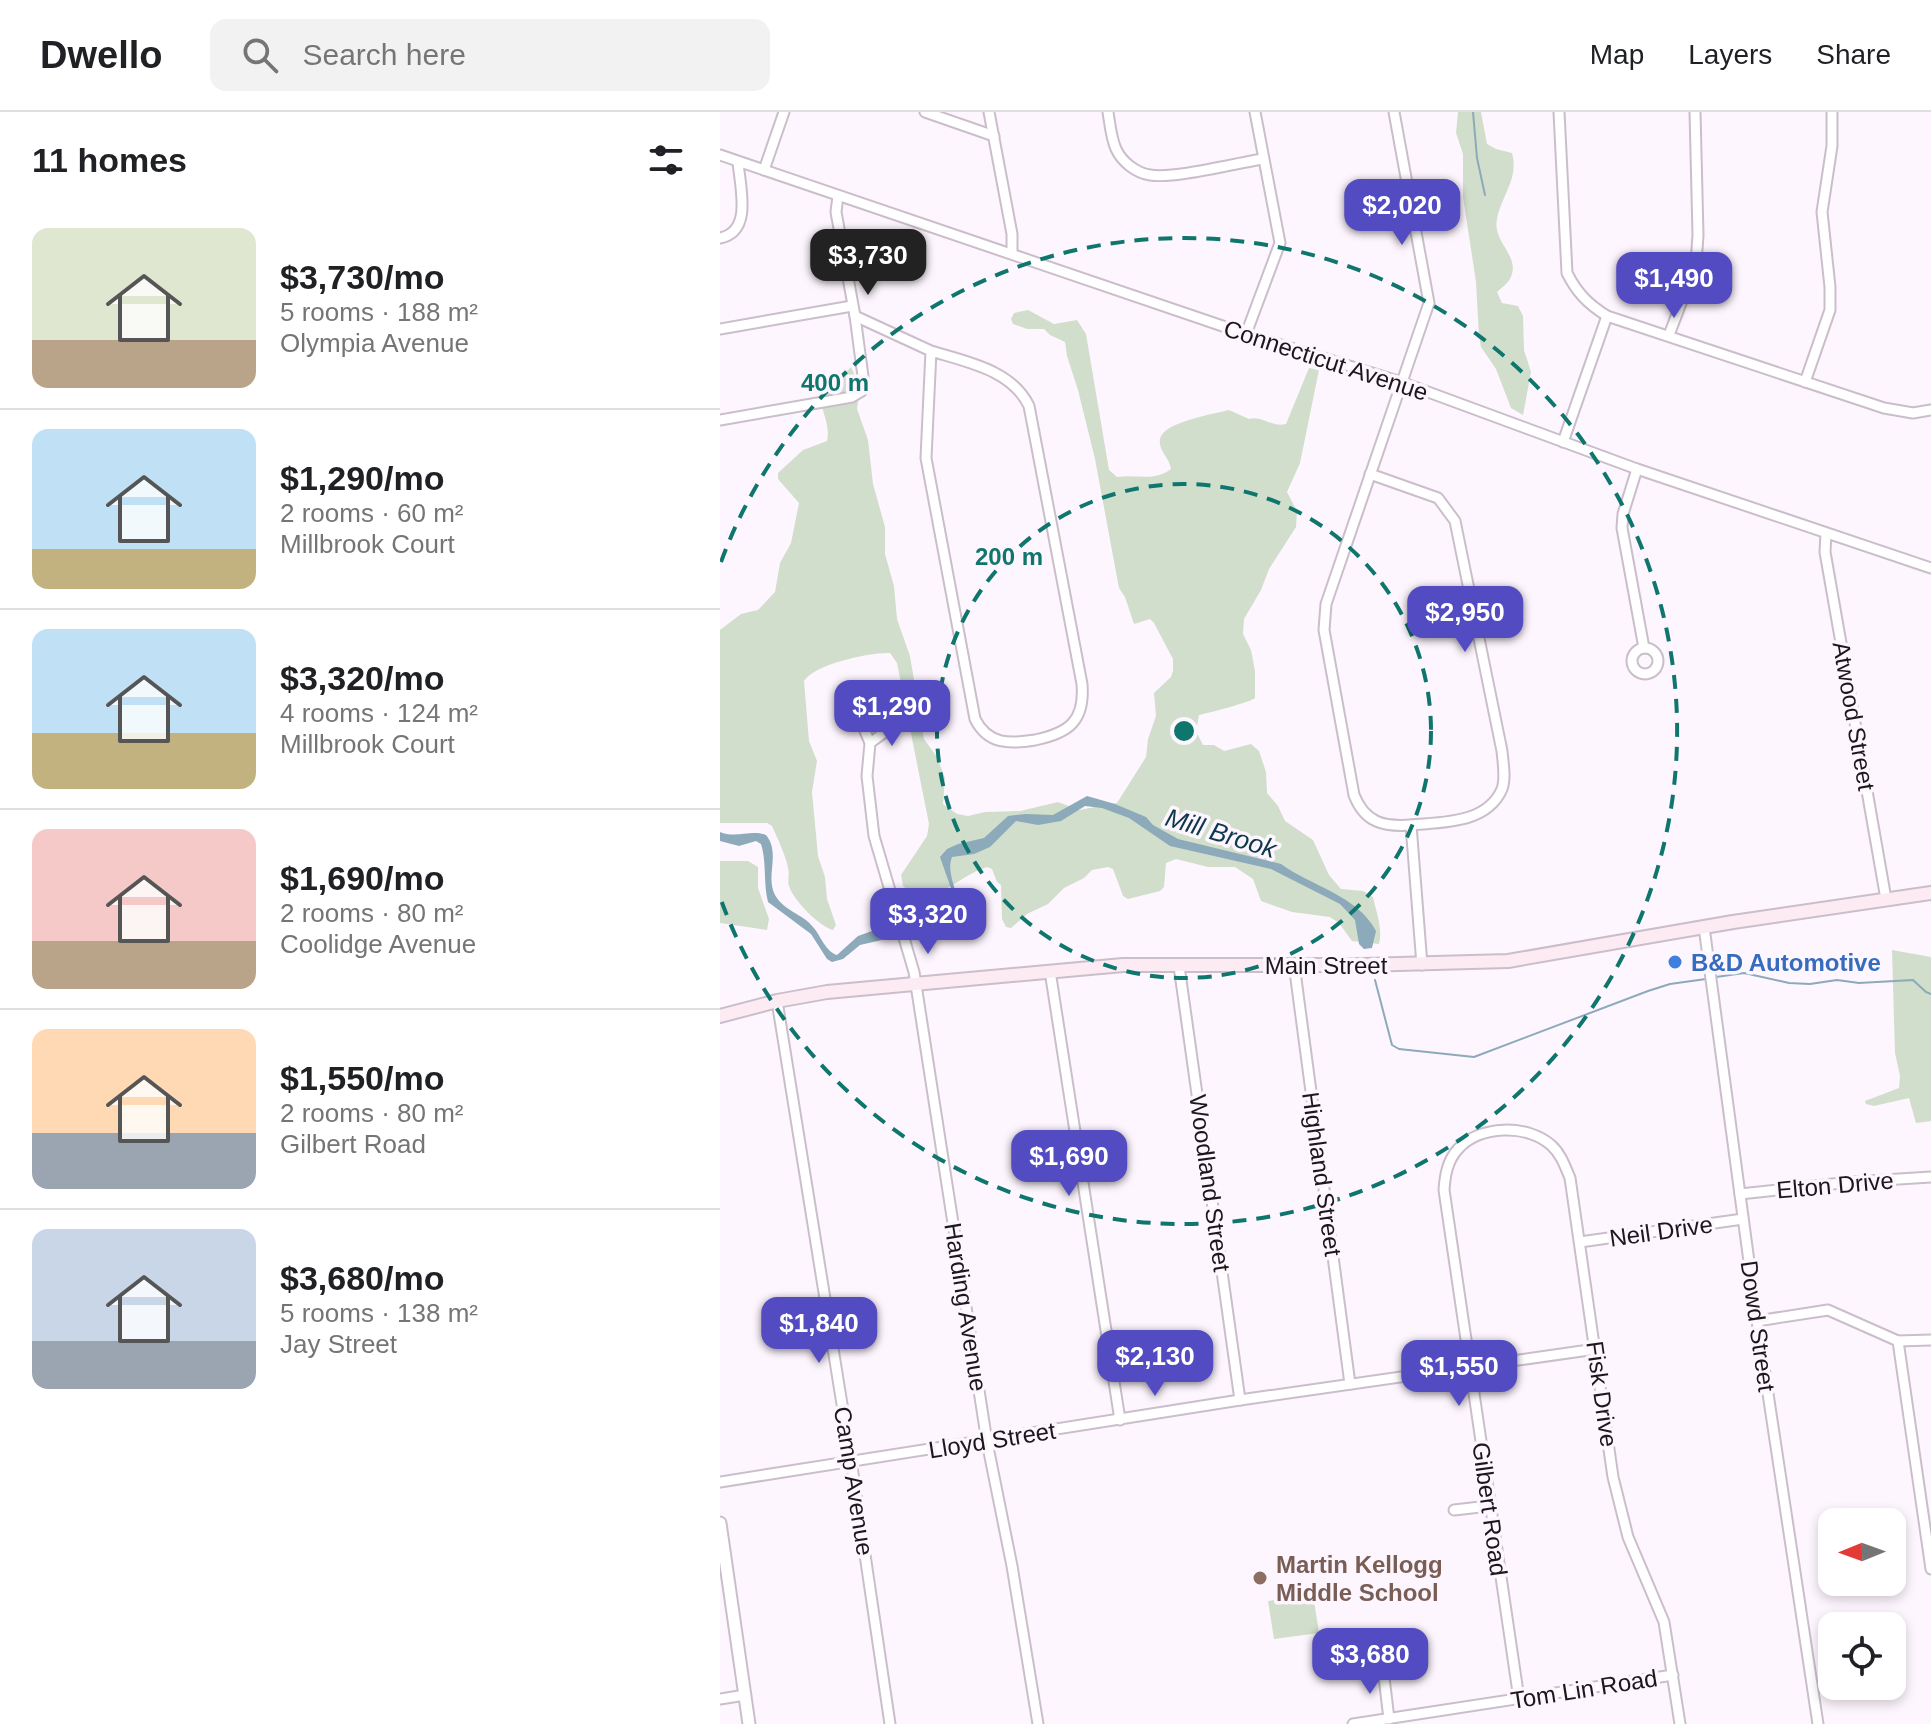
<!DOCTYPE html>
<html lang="en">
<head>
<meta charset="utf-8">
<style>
	:root { --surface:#fff; --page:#f2f2f2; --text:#202124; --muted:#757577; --line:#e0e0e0; --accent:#524bc2 }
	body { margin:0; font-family:Arial,sans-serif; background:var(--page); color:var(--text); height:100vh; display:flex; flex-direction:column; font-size:30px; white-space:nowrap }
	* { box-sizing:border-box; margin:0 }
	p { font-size:26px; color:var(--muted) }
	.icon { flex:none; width:44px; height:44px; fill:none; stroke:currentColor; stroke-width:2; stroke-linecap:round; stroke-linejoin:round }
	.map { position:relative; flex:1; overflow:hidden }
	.side { display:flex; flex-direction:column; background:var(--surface); width:720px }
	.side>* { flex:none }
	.needle { width:52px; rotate:269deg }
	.buttons { position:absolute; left:1098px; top:1396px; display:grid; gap:16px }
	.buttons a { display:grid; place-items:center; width:88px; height:88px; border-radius:16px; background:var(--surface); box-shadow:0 4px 12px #0003; font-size:40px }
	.price { position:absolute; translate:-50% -68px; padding:0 18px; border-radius:16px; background:var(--accent); color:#fff; font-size:26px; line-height:52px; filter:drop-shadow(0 2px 4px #0008) }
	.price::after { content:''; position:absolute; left:50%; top:48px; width:24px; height:18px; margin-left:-12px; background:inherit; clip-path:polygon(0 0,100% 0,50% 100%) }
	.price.active { background:#222; color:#fff }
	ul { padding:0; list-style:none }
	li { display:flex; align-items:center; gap:24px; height:200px; padding:0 32px }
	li+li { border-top:2px solid var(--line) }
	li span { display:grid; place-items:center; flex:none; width:224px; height:160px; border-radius:16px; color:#555 }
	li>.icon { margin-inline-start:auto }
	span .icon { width:96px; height:96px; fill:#fffc; stroke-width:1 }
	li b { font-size:34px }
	h2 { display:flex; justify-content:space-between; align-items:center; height:96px; padding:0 32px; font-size:34px }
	header { display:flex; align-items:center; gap:48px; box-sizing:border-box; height:112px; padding:0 40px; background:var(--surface); border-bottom:2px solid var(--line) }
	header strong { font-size:38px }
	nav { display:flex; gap:44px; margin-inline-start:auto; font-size:28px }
	.search { width:560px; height:72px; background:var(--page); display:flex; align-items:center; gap:20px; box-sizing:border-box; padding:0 28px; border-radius:16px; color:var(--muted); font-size:30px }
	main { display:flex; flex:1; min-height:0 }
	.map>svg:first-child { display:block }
	.green { fill:#d1decc }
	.water { fill:#8caaba }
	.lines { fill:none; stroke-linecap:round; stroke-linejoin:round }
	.stream { stroke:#8caaba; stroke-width:2 }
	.minor-casing { stroke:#cbbecb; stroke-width:13 }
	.tertiary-casing { stroke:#cbbecb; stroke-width:15 }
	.secondary-casing { stroke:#cbbecb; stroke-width:16 }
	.minor { stroke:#fff; stroke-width:9 }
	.tertiary { stroke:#fff; stroke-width:11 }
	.secondary { stroke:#fcebf2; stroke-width:12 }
	.ring { fill:none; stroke:#0f766e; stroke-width:4; stroke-dasharray:14 10 }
	.shop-dot { fill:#3f7fe0; stroke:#fef6fe; stroke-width:3 }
	.education-dot { fill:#8d6e63; stroke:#fef6fe; stroke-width:3 }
	.labels { text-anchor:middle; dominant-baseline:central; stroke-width:7; stroke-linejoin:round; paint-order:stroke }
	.street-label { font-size:24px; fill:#1b171b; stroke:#fef6fe }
	.shop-label { font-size:24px; font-weight:bold; fill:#366cbe; stroke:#fef6fe; text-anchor:start }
	.education-label { font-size:24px; font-weight:bold; fill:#785e54; stroke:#fef6fe; text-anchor:start }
	.water-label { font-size:26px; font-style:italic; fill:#0e394c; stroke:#fef6fe }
	.centre { fill:#0f766e; stroke:#fef6fe; stroke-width:4 }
	.ring-label { font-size:24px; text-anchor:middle; font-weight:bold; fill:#0f766e; stroke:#fef6fe; stroke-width:7; stroke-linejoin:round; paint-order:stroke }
</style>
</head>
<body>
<header>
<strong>Dwello</strong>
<div class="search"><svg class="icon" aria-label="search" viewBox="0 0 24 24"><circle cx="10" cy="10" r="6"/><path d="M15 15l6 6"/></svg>Search here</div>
<nav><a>Map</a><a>Layers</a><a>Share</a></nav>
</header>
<main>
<section class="side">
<h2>11 homes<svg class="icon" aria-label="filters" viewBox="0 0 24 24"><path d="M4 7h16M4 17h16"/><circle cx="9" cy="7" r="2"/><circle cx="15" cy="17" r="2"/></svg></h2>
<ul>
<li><span style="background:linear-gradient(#dfe7d0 70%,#b9a48a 0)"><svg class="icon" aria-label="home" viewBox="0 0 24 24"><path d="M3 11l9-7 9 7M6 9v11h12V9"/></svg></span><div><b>$3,730/mo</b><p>5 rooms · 188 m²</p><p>Olympia Avenue</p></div></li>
<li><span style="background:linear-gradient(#bfe0f5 75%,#c2b280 0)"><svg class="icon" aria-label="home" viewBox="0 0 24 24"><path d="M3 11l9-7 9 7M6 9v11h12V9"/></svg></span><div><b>$1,290/mo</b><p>2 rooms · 60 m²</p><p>Millbrook Court</p></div></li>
<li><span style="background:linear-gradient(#bfe0f5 65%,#c2b280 0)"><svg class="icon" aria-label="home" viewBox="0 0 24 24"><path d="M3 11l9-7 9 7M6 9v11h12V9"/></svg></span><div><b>$3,320/mo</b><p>4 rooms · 124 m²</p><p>Millbrook Court</p></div></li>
<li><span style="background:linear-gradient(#f6c9c9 70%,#b9a48a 0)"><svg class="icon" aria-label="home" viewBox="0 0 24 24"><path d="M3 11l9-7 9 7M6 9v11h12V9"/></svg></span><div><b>$1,690/mo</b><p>2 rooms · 80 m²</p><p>Coolidge Avenue</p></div></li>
<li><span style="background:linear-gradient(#ffd9b3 65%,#9aa5b1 0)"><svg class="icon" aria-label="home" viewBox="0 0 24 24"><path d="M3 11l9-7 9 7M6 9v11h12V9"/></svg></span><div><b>$1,550/mo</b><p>2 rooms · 80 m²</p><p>Gilbert Road</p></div></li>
<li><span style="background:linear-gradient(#c9d6e8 70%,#9aa5b1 0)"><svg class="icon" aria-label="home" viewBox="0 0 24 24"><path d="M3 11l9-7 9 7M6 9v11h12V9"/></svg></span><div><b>$3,680/mo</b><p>5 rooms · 138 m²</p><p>Jay Street</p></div></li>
</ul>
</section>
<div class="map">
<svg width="1211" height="1612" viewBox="0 0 1211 1612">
	<rect width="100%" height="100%" fill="#fef6fe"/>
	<g class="green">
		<path d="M738,0h23l6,32 9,5 16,4c7,26 -10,41 -15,66 -5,24 25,37 13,60 -3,5 -9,9 -13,13l5,11 16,3 5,10 1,34 7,22 -8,43 -12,-7 -15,-39 -15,-22 -2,-11 -3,-54 -13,-85v-43l-7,-21z"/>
		<path d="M308,198l26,14 23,-4 9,14 23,136 8,7c20,-3 37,5 54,-8 -1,-11 -13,-18 -11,-30 3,-17 54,-25 69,-29l20,9c13,-4 23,9 37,5l23,-56 10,2 -19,93 -13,29 10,19 -1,16 -27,42 -8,21 -17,29 -1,15 8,16 4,21v27c-4,4 -46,15 -56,17l-3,16 7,14h11l10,6 27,-7 8,7 7,21 1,21 11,13 7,15 28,19 16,35 12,14 22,2 10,6c3,14 10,32 6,47l-27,-3 -13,-18 -9,-6 -38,-5 -31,-11 -8,-22 -18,-12h-27l-32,-8 -10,4 -2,24 -4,4 -32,8 -5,-3 -10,-27 -5,-2 -16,3 -8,8 -20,10 -16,16 -21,10 -16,14 -5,-1 -4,-8 -1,-34 -4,-3 -5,-13 -5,-2c-26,8 -42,30 -71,30l-13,-11 -2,-11 26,-39 2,-12 -32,-161 -7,-10c-19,-1 -76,11 -86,28l5,60 8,20 -5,31 6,64 7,21 2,22 9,26 -3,5c-13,-3 -40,-30 -44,-44 -2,-6 1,-12 -1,-18 -1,-10 -12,-33 -16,-42l-5,-3h-47v-193l21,-16 17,-4 17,-18 5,-29 11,-20 8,-40 -21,-24v-6l25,-23 24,-9c4,-18 -8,-34 -8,-51l17,-8 15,-15 9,20 -3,22 11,31 5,44 12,43v27l9,32 3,33 13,37 14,83 13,18 8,21 -2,26 14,10 11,2 17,-4 35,-1 38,-9 21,8 38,-7 29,-46 2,-18 8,-23 -2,-23 17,-16 2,-6v-12l-19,-36 -4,-4 -16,5 -9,-27 -6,-9 -24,-129 -17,-69 -11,-34 -2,-14 -15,-7 -6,-6h-17l-14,-5 -2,-5 3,-6z"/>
		<polygon points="0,749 28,749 38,755 38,776 49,807 47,818 0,811"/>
		<polygon points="1172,838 1211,845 1211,1009 1196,1011 1189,986 1154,994 1146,992 1145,989 1179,976 1180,964 1175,941"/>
		<polygon points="593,1482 599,1521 554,1527 548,1489"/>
	</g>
	<path class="water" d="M367,684l28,8 31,13 7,8 25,14 103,25c30,22 76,31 95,67l-4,17 -8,1 -5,-5 -4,-24 -15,-16 -69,-35 -101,-23 -41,-28 -27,-10 -17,-2 -24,15 -23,4 -22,-4 -26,26 -16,7 -22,3c-8,20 14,41 0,61l-11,6h-22l-20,12 -39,9 -17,14 -11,3 -5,-3 -16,-25 -43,-32c-5,-20 -1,-39 -7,-58l-5,-3 -17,5 -19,-5v-9c16,7 31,-3 46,3 15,18 -1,41 9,60 9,16 28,19 38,32 8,9 12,24 24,28l21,-19 62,-22 22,2 9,-5 2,-17 -13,-37 7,-8 11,-5 26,-6 24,-22 17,-2 28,1z"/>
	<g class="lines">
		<g class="stream">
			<polyline points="753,0 757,46 765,83"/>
			<polyline points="996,865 1024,861 1069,871 1090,872 1117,868 1139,871 1193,868 1206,880 1211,882"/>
			<polyline points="655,868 672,933 679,937 754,945 928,879 950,872 986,867"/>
		</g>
		<defs>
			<g id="minor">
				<polyline points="205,0 274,24"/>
				<polyline points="269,0 292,122 292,142"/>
				<path d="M388,0c2,12 3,26 8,37 6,13 20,24 34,26 25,4 86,-12 113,-16"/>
				<path d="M674,0l35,191 -103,301 -2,26 30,165c11,28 30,32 57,30l11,140"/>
				<path d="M839,0l8,161c10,20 21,31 40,43l277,92 29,5 18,-3"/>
				<polyline points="0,43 526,222 681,270 917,357 1211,456"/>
				<polyline points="44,58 64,0"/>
				<path d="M0,126c33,-6 20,-51 18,-76"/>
				<path d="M135,204l76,35 -5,107 49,261c13,26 35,25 60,21 34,-7 50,-19 47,-56l-53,-278c-17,-36 -62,-44 -98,-55"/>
				<polyline points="0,217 132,194"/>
				<polyline points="526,222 560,131 535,0"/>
				<polyline points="949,223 976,152 978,123 975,0"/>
				<polyline points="1085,270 1110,198 1110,175 1102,100 1112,34 1112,0"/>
				<polyline points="0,308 132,285 142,279 144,272 135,204 116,100 118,84"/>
				<polyline points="843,330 887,204"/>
				<polyline points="917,357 903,402 902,416 924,536"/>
				<path d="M650,362l68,24 17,23 47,230c1,12 4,27 0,38 -15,35 -60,33 -91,36"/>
				<polyline points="1106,421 1105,440 1166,787"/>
				<circle cx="925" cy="549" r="13"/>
				<path d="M150,631l-8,-19 2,-20 5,-4 17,1c9,9 6,17 3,28l-19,14 -3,33 7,60 40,136 73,470 25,124 26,158"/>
				<polyline points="984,815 1037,1209 1098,1612"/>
				<polyline points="574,852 630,1272"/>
				<polyline points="459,854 520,1288"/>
				<polyline points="330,859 400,1308"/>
				<polyline points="57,889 131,1348 170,1612"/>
				<polyline points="1020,1082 1131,1070 1211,1065"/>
				<polyline points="860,1130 1023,1107"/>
				<polyline points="1037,1209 1108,1198 1178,1229 1211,1228"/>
				<polyline points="1178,1229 1211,1457"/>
				<polyline points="0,1370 520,1288 876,1237"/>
				<polyline points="734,1398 769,1394"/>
				<polyline points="663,1557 669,1607"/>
				<polyline points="0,1587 25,1583"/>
				<path d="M799,1587l-75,-509c1,-14 3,-29 14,-41 22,-24 69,-25 93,-4 10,9 14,21 19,33l43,299 15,60 36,85 16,102"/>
				<polyline points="633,1612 953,1563"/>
			</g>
			<polyline id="tertiary" points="0,1411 29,1612"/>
			<polyline id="secondary" points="0,904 57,889 107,880 403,853 642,853 788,849 1013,810 1211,781"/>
		</defs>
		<use href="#minor" class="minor-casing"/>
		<use href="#tertiary" class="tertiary-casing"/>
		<use href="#secondary" class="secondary-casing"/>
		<use href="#minor" class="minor"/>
		<use href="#tertiary" class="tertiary"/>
		<use href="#secondary" class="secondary"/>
	</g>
	<g class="ring">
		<circle cx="464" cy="619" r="247"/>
		<path d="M1 450A493 493 0 1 1 1 788"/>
	</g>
	<circle class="shop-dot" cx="955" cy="850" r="8"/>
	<circle class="education-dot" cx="540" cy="1466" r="8"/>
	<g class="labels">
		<g class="street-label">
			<text transform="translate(606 248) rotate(18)">Connecticut Avenue</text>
			<text transform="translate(1134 604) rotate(80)">Atwood Street</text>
			<text x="606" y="853">Main Street</text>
			<text transform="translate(602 1062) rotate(82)">Highland Street</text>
			<text transform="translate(490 1071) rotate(82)">Woodland Street</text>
			<text transform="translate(1115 1073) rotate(-5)">Elton Drive</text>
			<text transform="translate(941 1119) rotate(-8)">Neil Drive</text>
			<text transform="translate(246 1195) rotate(81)">Harding Avenue</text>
			<text transform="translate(1038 1214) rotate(82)">Dowd Street</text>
			<text transform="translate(882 1282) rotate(82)">Fisk Drive</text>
			<text transform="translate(272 1328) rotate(-9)">Lloyd Street</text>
			<text transform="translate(134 1369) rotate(81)">Camp Avenue</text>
			<text transform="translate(770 1397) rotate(82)">Gilbert Road</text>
			<text transform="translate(864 1577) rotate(-9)">Tom Lin Road</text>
		</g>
		<g class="shop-label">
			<text x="971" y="850">B&amp;D Automotive</text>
		</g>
		<g class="education-label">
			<text x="556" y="1452">Martin Kellogg<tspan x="556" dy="28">Middle School</tspan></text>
		</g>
		<g class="water-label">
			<text transform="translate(501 721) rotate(17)">Mill Brook</text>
		</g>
	</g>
	<circle cx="464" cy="619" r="12" class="centre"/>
	<g class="ring-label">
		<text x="115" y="279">400 m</text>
		<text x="289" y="453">200 m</text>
	</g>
</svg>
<div class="buttons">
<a><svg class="needle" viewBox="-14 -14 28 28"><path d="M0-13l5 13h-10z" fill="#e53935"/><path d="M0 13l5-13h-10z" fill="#757577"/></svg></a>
<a><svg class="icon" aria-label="locate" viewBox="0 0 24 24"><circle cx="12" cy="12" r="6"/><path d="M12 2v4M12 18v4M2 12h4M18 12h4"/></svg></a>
</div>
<b class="price" style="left:682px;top:135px">$2,020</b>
<b class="price active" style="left:148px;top:185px">$3,730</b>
<b class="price" style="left:954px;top:208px">$1,490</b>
<b class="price" style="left:745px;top:542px">$2,950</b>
<b class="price" style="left:172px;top:636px">$1,290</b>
<b class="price" style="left:208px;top:844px">$3,320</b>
<b class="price" style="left:349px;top:1086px">$1,690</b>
<b class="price" style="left:99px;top:1253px">$1,840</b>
<b class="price" style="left:435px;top:1286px">$2,130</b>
<b class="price" style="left:739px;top:1296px">$1,550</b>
<b class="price" style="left:650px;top:1584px">$3,680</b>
</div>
</main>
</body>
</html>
